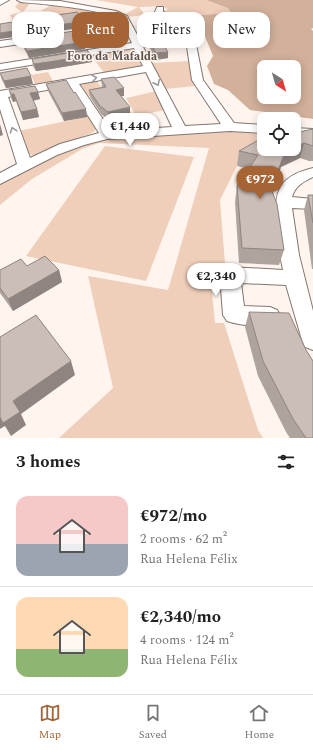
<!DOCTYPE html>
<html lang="en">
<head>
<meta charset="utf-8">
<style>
	:root { --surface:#fff; --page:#f6f6f6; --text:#222; --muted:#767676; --line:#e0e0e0; --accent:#a66333 }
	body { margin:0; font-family:Spectral,serif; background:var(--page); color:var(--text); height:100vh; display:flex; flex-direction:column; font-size:15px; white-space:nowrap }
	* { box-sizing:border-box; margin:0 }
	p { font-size:13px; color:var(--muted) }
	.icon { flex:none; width:22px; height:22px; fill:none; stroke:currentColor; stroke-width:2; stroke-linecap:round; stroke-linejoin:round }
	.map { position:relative; height:438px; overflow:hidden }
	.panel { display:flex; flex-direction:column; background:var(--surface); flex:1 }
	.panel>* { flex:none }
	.guide { position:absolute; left:12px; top:12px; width:289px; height:36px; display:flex; gap:8px }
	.needle { width:26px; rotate:143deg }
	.fabs { position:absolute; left:257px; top:60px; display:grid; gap:8px }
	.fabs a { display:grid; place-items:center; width:44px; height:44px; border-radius:8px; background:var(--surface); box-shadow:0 2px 10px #0003; font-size:20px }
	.price { position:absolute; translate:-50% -34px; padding:0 9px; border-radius:14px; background:#fff; color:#222; font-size:13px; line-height:26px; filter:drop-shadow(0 1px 2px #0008) }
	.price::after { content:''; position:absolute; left:50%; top:24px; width:12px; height:9px; margin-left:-6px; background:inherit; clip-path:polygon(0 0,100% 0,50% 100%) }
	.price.selected { background:var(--accent); color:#fff }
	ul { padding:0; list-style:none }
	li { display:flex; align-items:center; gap:12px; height:100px; padding:0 16px }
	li+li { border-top:1px solid var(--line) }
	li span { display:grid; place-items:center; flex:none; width:112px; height:80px; border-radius:12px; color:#555 }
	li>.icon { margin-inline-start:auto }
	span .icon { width:48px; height:48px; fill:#fffc; stroke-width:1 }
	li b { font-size:17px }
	h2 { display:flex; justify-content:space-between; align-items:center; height:48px; padding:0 16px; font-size:17px }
	.pill { padding:0 14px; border-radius:12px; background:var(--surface); box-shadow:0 2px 10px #0003; font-size:14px; line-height:36px }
	.pill.selected { background:var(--accent); color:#fff }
	.tab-bar { display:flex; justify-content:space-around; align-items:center; height:56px; border-top:1px solid var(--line); background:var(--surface); font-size:11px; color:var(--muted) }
	.tab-bar a { display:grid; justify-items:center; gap:2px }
	.tab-bar .selected { color:var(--accent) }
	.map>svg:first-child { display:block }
	.built { fill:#fde8dc }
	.green { fill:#efceba }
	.forest { fill:#d2b09a; fill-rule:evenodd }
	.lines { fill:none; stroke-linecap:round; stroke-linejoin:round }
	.minor-casing { stroke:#82766f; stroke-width:2 }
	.minor { fill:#fff; fill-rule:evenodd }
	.wall { fill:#afa39d }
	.shaded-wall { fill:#8e8580 }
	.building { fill:#cbbeb7; stroke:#8e8580 }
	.oneway { stroke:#9b9998 }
	.labels { text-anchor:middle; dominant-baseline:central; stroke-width:3; stroke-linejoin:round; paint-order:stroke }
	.far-neighbourhood-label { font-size:12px; font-weight:bold; fill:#5e534c; stroke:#fff5ee }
</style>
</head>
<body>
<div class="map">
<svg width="313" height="438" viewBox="0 0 313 438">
	<rect width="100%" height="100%" fill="#fff5ee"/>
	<polygon class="built" points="166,22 180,35 178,37 142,43 134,26"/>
	<g class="green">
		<polygon points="96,0 206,0 228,8 232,13 183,16 164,12 168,9 162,6 139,7 145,15 127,17 123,15 138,7"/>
		<polygon points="20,1 32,1 23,12 28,21 14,23 10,15 22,12 15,7"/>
		<polygon points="56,3 95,11 55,17 50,11 40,11"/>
		<polygon points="132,47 136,48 145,66 105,74 90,54"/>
		<polygon points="190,61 196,86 165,89 152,63"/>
		<polygon points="48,72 54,83 36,86 31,75"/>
		<polygon points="96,80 105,92 88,96 80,83"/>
		<polygon points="157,91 165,110 136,116 126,98"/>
		<polygon points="90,116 97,129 92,133 35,155 27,155 19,131"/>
		<polygon points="233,130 264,133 265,149 237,166 220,200 225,264 209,264 215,323 224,323 258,430 263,438 59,438 113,388 88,276 168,290 209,148 99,143 82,149 32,179 0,205 0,182 68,149 101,139"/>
		<polygon points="105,146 194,157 146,281 26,256"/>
	</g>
	<path class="forest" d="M206,0h107v28l-2,1 2,2v88l-63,-9 -22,-20 -14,-6 -7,-18 6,-10 -9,-22 -21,-18 48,-3 -3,-5zM264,67h30v30h-30z"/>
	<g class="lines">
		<defs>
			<g id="minor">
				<polygon points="0,0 9,0 0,5"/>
				<path d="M17,0l43,1 56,10 11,5 14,26 40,-7 -26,-23 2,-5h6v4l32,28 8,41 31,43 30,2v8l-34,-2 -123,8 -23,6 -27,10 -57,29v-11l17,-9 -17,-55v-18l143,-25 -9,-18 -134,22v-6l132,-21 -7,-14 -45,7 -4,-3 4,-3 43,-6c-8,-15 -83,-20 -102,-22zM186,40l6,40 29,44 -36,2 -42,-79zM146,72l26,55 -61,4 -32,-47zM69,86l30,47 -39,11 -30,14 -22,-61z"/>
				<polygon points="44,35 47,36 49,38 47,40 0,47 0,41"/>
				<polygon points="294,128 313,129 313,137 294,136"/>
				<path d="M313,168v9c-10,5 -18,9 -21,20l21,2v10l-21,-1 7,47 14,56v39l-8,-3 -3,-7 -16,-55 -45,-2 3,23 26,1 7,3 4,6 -4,6c-14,5 -36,4 -50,-1l-4,-6 -3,-40 3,-5 7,-3 53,3c-3,-14 -5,-29 -6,-43 -3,-34 -1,-50 36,-59z"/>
			</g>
		</defs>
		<use href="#minor" class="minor-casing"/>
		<use href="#minor" class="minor"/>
	</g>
	<g class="wall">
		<polygon points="103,30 104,36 82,40 84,42 85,49 29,58 22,45 21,39"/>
		<polygon points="149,41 168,58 156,60 149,47"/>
		<polygon points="91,55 92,62 51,69 36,71 33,66 32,59"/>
		<polygon points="0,73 33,84 6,88 2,80"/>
		<polygon points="101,79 124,96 121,96 130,115 109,120 101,114 90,97 89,90 102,87"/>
		<polygon points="46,84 74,93 86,109 87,117 64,121 48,91"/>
		<polygon points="9,90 38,92 40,99 33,101 37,109 39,117 23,120 16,101 13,102 11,98"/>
		<polygon points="313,129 313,161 309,161 300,158 281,167 272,192 284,250 279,265 239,263 235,202 237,186 249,169 237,166 239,151 264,149"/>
		<polygon points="308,195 313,195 313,269 312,269 304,210"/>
		<polygon points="27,266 59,270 62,282 13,311 0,293 0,270"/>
		<polygon points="249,312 306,350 313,438 290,438 286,432 258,376 245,327"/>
	</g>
	<g class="shaded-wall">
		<polygon points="94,20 95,26 0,39 0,33"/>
		<polygon points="103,30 104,36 78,40 77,34"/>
		<polygon points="84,42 85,49 29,58 27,51"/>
		<polygon points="168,52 168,58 156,60 156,53"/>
		<polygon points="91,55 92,62 51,69 36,71 34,64"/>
		<polygon points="31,76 33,84 6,88 4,81"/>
		<polygon points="124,88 124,96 117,97 116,90"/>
		<polygon points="38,92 40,99 31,101 30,93"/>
		<polygon points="11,94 14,94 16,101 13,102"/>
		<polygon points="130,107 130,115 109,120 108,112"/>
		<polygon points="37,109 39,117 23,120 21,112"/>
		<polygon points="86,109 87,117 64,121 62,113"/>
		<polygon points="0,124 3,135 0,136"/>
		<polygon points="304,143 300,158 281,167 267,205 271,189 285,152 291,149 294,149 294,148"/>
		<polygon points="59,270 62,282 13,311 8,299"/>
		<polygon points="71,361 75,375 21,414 26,425 11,436 5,426 0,429 0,417 13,401"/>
	</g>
	<g class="building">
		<polygon points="77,12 83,19 92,17 94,20 0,33 0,24"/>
		<polygon points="101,27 103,30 77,34 84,42 27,51 21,39"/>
		<polygon points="160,39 168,52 156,53 149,41"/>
		<polygon points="87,50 91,55 49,62 34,64 32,59"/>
		<polygon points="27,68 31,76 4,81 0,73"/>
		<polygon points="114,77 124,88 116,90 130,107 108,112 100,106 89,90 106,87 101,79"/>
		<polygon points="66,80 74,93 75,92 86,109 62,113 46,84"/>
		<polygon points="35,86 38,92 30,93 37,109 21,112 14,94 11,94 9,90"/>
		<polygon points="313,129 313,146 304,143 294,148 294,133"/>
		<polygon points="264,137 264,149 291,149 285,152 271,189 277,204 284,250 242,248 237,186 258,155 239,151"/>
		<polygon points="308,195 313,195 313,223"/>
		<polygon points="45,256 59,270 8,299 0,288 0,270 21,259 27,266"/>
		<polygon points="249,312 289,313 306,350 313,361 313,438 306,438 293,419 263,361"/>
		<polygon points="36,315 71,361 13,401 20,412 3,423 0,417 0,337"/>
	</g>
	<defs><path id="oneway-chevron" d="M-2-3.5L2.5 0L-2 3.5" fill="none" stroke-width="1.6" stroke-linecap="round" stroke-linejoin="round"/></defs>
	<g class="oneway">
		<use href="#oneway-chevron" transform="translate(94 78) rotate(-10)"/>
		<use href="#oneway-chevron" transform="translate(157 83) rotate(64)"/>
		<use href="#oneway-chevron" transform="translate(13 130) rotate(-108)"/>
	</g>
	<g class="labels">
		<g class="far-neighbourhood-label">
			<text x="112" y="56">Foro da Mafalda</text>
		</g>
	</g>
</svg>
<div class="fabs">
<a><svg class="needle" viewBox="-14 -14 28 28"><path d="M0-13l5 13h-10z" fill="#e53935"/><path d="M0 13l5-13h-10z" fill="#767676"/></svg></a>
<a><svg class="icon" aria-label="locate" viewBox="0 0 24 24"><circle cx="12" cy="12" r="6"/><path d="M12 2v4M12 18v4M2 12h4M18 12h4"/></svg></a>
</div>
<b class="price" style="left:130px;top:147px">€1,440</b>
<b class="price selected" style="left:260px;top:200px">€972</b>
<b class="price" style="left:216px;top:297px">€2,340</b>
<div class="guide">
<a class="pill">Buy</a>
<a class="pill selected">Rent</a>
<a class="pill">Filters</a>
<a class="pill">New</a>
</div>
</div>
<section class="panel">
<h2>3 homes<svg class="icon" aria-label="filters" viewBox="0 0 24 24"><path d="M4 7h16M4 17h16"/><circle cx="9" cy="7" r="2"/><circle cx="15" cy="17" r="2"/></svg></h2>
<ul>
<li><span style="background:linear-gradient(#f6c9c9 60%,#9aa5b1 0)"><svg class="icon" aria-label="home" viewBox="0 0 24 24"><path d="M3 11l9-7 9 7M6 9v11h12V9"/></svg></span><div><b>€972/mo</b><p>2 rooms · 62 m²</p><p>Rua Helena Félix</p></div></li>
<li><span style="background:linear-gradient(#ffd9b3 65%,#8fb573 0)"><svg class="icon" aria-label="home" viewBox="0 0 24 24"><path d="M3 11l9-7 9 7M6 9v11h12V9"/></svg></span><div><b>€2,340/mo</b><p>4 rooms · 124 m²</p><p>Rua Helena Félix</p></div></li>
</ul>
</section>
<nav class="tab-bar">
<a class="selected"><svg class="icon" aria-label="map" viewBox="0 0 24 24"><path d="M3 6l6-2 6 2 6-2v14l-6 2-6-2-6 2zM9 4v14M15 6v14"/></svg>Map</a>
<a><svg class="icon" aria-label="saved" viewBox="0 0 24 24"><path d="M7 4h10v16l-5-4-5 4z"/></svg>Saved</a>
<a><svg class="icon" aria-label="home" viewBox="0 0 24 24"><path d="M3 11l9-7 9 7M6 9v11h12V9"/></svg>Home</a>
</nav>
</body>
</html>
